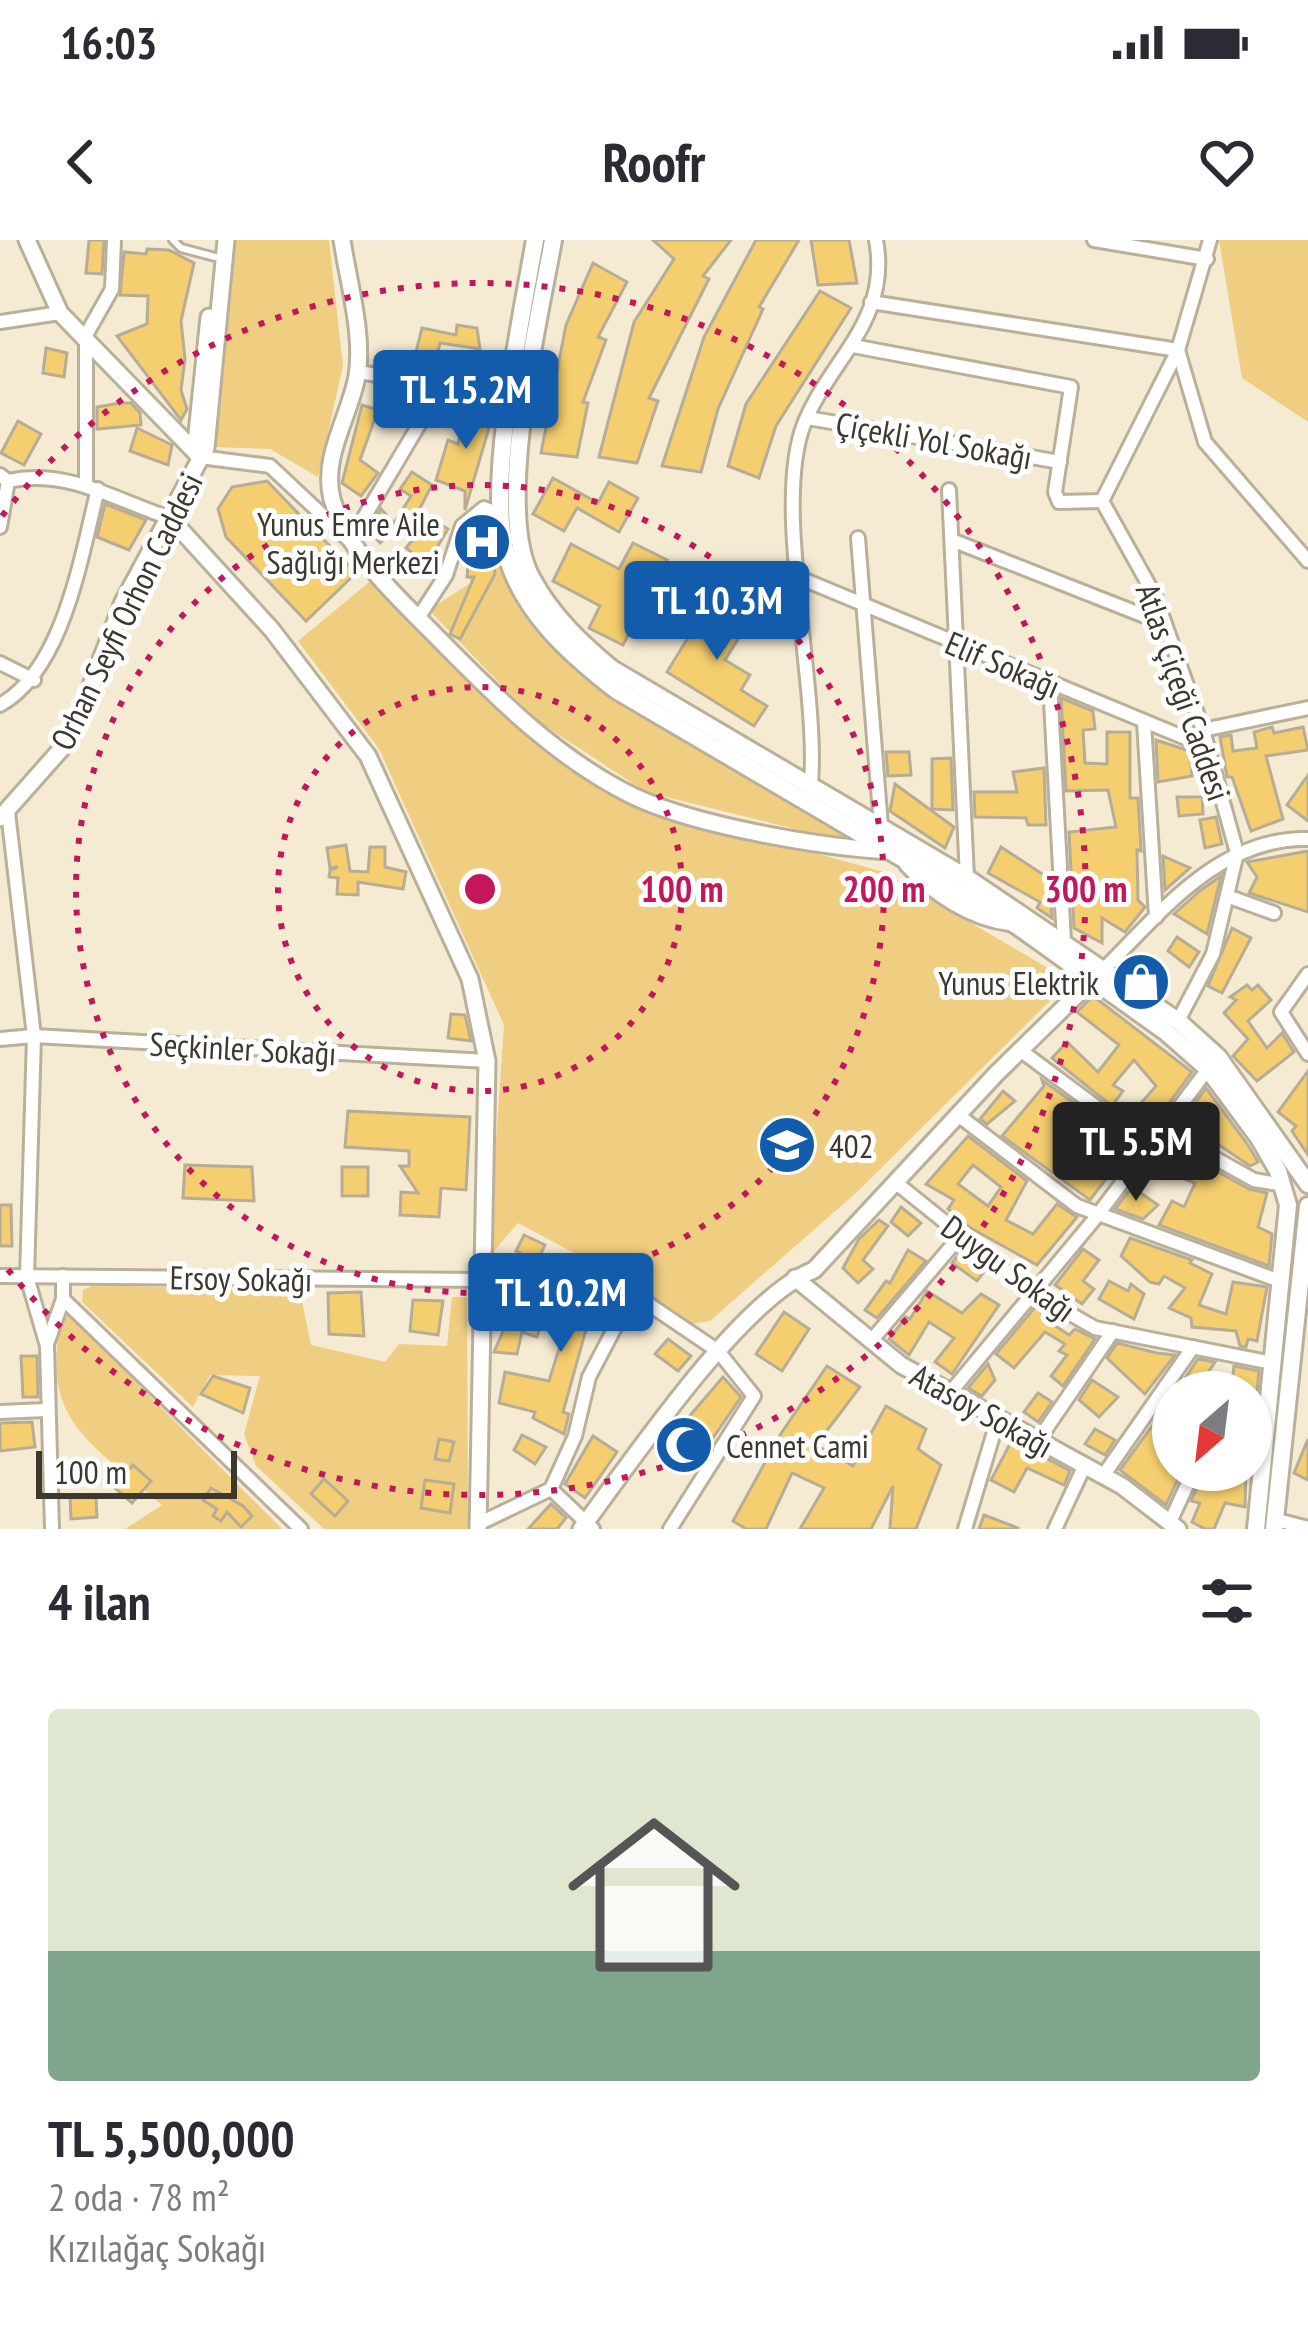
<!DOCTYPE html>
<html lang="tr">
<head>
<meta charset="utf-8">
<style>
	:root { --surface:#fff; --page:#f2f2f3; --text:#2b2b33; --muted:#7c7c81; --line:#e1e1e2; --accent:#135cab }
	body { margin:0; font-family:"PT Sans Narrow",sans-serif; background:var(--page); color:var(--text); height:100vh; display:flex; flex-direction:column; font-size:45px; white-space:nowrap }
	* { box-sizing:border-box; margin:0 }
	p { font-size:39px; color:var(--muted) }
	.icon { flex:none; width:66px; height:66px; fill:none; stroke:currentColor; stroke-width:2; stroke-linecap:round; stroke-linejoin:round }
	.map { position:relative; height:1289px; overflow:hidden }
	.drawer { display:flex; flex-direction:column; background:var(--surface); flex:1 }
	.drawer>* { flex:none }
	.needle { width:78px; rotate:208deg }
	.fabs { position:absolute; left:1152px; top:1131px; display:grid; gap:24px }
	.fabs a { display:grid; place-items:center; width:120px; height:120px; border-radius:50%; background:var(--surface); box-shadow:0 3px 9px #0004; font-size:60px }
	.scale { position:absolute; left:36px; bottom:30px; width:201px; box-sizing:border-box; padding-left:12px; border:6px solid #3c382f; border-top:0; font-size:33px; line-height:42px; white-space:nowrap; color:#3c382f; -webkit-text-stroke:9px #fff; paint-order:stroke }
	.price { position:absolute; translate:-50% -102px; padding:0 27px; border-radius:12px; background:var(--accent); color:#fff; font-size:39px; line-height:78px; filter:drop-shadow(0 3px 6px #0008) }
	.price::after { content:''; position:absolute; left:50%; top:72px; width:36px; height:27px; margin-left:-18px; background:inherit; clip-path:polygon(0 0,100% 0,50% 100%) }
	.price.selected { background:#222; color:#fff }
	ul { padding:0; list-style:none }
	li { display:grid; align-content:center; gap:24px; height:636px; padding:0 48px }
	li+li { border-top:3px solid var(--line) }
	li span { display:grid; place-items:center; height:372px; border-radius:12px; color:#555 }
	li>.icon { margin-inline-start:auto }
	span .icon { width:216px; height:216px; fill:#fffc; stroke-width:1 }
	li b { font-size:51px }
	h2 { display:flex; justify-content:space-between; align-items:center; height:144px; padding:0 48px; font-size:51px }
	.status { display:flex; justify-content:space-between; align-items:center; height:84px; padding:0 60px; background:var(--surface); direction:ltr }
	.status svg { height:33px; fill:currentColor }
	header { display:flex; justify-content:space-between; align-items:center; height:156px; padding:0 48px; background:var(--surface); font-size:54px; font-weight:700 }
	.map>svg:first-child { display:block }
	.green { fill:#efce81 }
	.building { fill:#f5ce6f; stroke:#b7ad96; stroke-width:3; fill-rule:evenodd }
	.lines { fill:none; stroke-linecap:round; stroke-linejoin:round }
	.service-casing { stroke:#bab099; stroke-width:12 }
	.minor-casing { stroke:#bab099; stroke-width:18 }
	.tertiary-casing { stroke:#bab099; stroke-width:21 }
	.secondary-casing { stroke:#bab099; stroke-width:22 }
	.service { stroke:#fff; stroke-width:6 }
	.minor { stroke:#fff; stroke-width:12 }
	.tertiary { stroke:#fff; stroke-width:15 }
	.secondary { stroke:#fff; stroke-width:16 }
	.ring { fill:none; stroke:#c2185b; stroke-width:6; stroke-dasharray:6 12 }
	.labels { text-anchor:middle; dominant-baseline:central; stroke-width:10; stroke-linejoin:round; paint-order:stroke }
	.street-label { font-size:33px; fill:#3c382f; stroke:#fff }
	.poi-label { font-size:33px; fill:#3c382f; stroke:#fff; text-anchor:end }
	.centre { fill:#c2185b; stroke:#fff; stroke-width:6 }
	.ring-label { font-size:36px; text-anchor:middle; font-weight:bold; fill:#c2185b; stroke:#fff; stroke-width:10; stroke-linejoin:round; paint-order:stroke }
</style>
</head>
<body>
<div class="status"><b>16:03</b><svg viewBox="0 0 49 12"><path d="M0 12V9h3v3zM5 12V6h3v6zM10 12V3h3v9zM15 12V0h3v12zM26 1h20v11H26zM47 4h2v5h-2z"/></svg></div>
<header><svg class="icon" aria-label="back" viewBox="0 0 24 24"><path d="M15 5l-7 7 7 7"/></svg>Roofr<svg class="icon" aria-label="heart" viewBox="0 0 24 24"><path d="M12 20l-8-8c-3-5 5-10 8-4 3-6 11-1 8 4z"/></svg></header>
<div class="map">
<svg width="1308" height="1289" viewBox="0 0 1308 1289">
	<rect width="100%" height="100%" fill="#f5ebd3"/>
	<g class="green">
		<polygon points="234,0 329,0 343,126 318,237 270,209 212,207"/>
		<polygon points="1219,0 1308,0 1308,182 1242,138"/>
		<path d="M494,306c37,64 46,99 111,145 43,30 235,125 251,153l-210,-52 -113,-74 -104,-108 43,-28 -5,-5 28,-1z"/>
		<polygon points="374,338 509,481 632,563 884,632 1070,741 857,952 710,1081 686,1085 640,1048 518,983 488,1018 504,785 379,509 298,401"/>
		<polygon points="94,1045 300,1051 311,1105 385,1122 399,1104 447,1106 452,1057 467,1057 468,1289 324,1289 256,1226 244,1194 260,1136 210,1135 193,1167 82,1062 83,1050"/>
		<path d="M64,1070l218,219h-157l37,-24c-74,-65 -126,-86 -98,-195z"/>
	</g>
	<g class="building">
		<polygon points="89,0 104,0 102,34 86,33"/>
		<polygon points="653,0 731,0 703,36 709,39 649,158 658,161 637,223 599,217 634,82 674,19"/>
		<polygon points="756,0 799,0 759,67 763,69 718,169 701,232 662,226 704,97"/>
		<polygon points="811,0 849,0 857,43 818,45"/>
		<polygon points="147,9 169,10 194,23 181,81 185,119 181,150 187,169 181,180 117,96 147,84 148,56 120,55 124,12 146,14"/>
		<polygon points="593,23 627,42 598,97 606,100 583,162 588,163 577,217 541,213 566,85"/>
		<polygon points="820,51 851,68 776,186 759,238 728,226 746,164"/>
		<polygon points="457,85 477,88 480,109 440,103 434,129 413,124 422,88 456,95"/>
		<polygon points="46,108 67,113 64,137 43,133"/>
		<circle cx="446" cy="145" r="12"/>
		<polygon points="391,148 414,156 410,173 385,170"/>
		<polygon points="120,163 131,163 140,173 141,185 97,189 97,167"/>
		<polygon points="362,165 378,170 360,220 378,233 361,256 342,243"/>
		<polygon points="467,165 493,174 465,270 465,251 436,240 448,200 458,204"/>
		<polygon points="18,181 41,194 24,225 1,213"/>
		<polygon points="137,188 172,205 168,225 130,211"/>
		<polygon points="412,232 432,245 419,270 380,303 369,290 381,269 394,283 411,256 400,249"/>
		<polygon points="553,238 598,263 609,242 638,258 619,292 577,268 564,291 533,274"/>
		<polygon points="267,241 356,333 306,381 226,297 218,269 232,247"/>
		<polygon points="105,264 146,280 129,310 97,297"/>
		<polygon points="430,278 448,289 427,324 406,308"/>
		<polygon points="471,292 490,292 495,334 460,399 450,394 474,337 467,337"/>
		<polygon points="633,303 667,320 623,405 589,388 600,366 553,341 571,304 619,329"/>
		<polygon points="711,360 748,383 725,420 750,435 741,450 767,466 754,486 667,432"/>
		<polygon points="1061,458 1093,471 1095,489 1083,490 1085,523 1107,524 1107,492 1130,492 1130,558 1138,558 1141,611 1137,610 1138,660 1145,667 1125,692 1102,678 1102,703 1074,688 1069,592 1116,587 1108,550 1066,551"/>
		<polygon points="1272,487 1274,493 1303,487 1308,510 1266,516 1283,579 1251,591 1232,537 1227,537 1220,497 1231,495 1233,511 1257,508 1254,492"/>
		<polygon points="1156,500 1190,511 1192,536 1158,542"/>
		<polygon points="886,512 909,512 911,535 888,536"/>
		<polygon points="951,518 953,570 932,569 932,519"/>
		<polygon points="1044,528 1046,585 1028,585 1026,578 975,577 974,552 1017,552 1013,532"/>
		<polygon points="1308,535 1308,581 1287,565"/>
		<polygon points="895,544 954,587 945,608 890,571"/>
		<polygon points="1177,557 1202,557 1203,574 1179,576"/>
		<polygon points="1216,577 1222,604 1205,608 1200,580"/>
		<polygon points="346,605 350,631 368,632 370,607 385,607 385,627 406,632 403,649 358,642 358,655 337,654 338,638 329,637 330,630 338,627 330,628 327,608"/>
		<polygon points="1001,607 1050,639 1052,678 1037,668 1040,662 988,633"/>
		<polygon points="1308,611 1308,672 1249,653 1257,637 1247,622"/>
		<polygon points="1163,616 1190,628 1165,650"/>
		<polygon points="1221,636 1207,694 1174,674 1201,650"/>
		<polygon points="1232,688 1251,698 1222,753 1208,746"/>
		<polygon points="1177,697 1199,712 1189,727 1168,711"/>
		<polygon points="1247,745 1252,750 1258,745 1271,760 1248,781 1267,808 1282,793 1294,812 1257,841 1233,816 1248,799 1224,773 1236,760 1230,757"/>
		<polygon points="1093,756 1192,832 1158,878 1152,876 1142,888 1128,878 1156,846 1134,820 1113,845 1123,851 1112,866 1052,818 1067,802 1098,832 1119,805 1077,772"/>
		<polygon points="451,774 465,775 471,801 448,798"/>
		<polygon points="1308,831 1308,915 1292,891 1296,886 1278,872"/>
		<polygon points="1042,840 1100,882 1071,921 1082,931 1115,893 1131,906 1090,960 1002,896 1044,846"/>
		<polygon points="1206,848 1248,905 1258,922 1250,926 1197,890 1193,894 1178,886"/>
		<polygon points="1003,851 1015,861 987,884 980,879"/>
		<polygon points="348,871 470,877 466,950 441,948 439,977 400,975 401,952 418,953 400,926 409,926 409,911 345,907"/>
		<path d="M968,896l59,45 -21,39 27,14 24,-30 20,13 -40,48 -68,-38 -21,-18 6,-9 -28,-16zM973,925l28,22 -13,19 -30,-22z"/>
		<polygon points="1166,903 1249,949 1267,953 1258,987 1272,994 1269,1026 1159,985 1172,961 1184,967 1195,943 1148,925"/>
		<polygon points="185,925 252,927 254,961 183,958"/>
		<rect x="342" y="927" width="26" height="29"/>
		<polygon points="1132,947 1158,965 1143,979 1115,969"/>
		<polygon points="0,965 11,965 12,1006 0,1006"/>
		<polygon points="901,967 921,983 908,996 891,982"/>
		<polygon points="879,980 888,986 863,1020 873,1029 858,1043 843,1028 859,999"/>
		<polygon points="524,995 545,1005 536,1024 554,1027 548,1064 537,1097 522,1092 517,1114 494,1112 515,1064 521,1066 529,1017 516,1011"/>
		<polygon points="1130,998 1192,1020 1190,1023 1212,1034 1199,1065 1226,1074 1233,1042 1267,1047 1257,1101 1248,1099 1246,1107 1240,1106 1236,1091 1192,1087 1191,1078 1169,1068 1185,1048 1164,1036 1159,1044 1150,1042 1121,1016"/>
		<polygon points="1083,1009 1099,1020 1083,1041 1094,1049 1082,1064 1055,1045"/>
		<polygon points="908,1010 926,1021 877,1078 865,1070 886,1041 890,1043"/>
		<polygon points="962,1010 986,1029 977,1041 952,1023"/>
		<polygon points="594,1017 616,1030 585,1093 563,1172 569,1174 564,1194 533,1178 535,1172 499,1163 505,1132 549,1141 571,1070 566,1067"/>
		<polygon points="1109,1041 1128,1051 1131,1044 1144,1054 1134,1079 1099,1059"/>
		<polygon points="927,1051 962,1073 981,1054 999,1065 952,1134 935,1122 954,1098 929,1082 909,1115 889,1099 906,1077 910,1079"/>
		<polygon points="361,1052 364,1096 329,1094 328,1053"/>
		<polygon points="413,1060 443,1061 438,1095 410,1091"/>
		<polygon points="1036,1066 1055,1078 1051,1083 1069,1095 1075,1089 1095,1099 1063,1146 1051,1136 1067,1115 1059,1111 1065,1104 1045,1092 1014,1128 996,1114"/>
		<polygon points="784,1072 809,1089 782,1131 756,1114"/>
		<polygon points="668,1099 691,1116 678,1131 655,1114"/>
		<polygon points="1117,1103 1157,1113 1175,1115 1145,1154 1107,1118"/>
		<polygon points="21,1116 37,1116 38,1157 23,1157"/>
		<polygon points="1198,1119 1215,1122 1195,1152 1176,1152"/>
		<polygon points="988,1124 995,1140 982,1156 968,1148"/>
		<polygon points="827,1126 860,1147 816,1205 853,1226 886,1166 926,1189 918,1209 941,1225 916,1289 890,1289 893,1246 871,1289 800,1289 824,1248 792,1233 766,1289 746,1289 733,1281 780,1195"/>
		<polygon points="1234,1126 1259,1131 1257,1152 1231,1152"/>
		<polygon points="213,1136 250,1148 243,1173 201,1154"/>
		<polygon points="723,1137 741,1157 713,1198 699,1185 696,1225 669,1223 672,1186 681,1186"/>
		<polygon points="1092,1140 1118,1157 1099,1177 1079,1160"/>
		<polygon points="1038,1153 1052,1162 1038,1182 1024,1172"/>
		<polygon points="1173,1157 1173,1230 1182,1230 1166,1265 1120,1230"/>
		<polygon points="32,1182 35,1207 0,1211 0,1183"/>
		<polygon points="1095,1189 1115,1200 1105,1215 1085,1204"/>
		<polygon points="522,1195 546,1207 535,1224 514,1210"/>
		<polygon points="593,1196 617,1212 585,1258 565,1244"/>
		<polygon points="439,1199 454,1202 449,1221 435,1219"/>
		<polygon points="1308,1199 1308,1240 1294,1233"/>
		<polygon points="1012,1200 1070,1231 1064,1245 1027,1228 1014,1252 991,1240"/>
		<polygon points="133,1225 151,1241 132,1263 114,1247"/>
		<polygon points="1214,1230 1246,1230 1245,1267 1225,1263 1214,1289 1205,1289 1192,1282 1200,1263 1191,1261 1201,1239 1211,1242"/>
		<polygon points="324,1239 348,1261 335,1276 311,1254"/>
		<polygon points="425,1240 454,1244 450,1273 421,1268"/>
		<polygon points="211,1248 243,1266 252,1276 241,1287 227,1272 221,1281 213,1276 217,1269 203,1260"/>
		<polygon points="70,1255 96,1258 97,1277 71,1279"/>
		<polygon points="551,1264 566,1278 557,1289 528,1289"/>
		<polygon points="984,1275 1018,1288 1018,1289 979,1289"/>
	</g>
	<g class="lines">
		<defs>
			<polyline id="service" points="173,0 181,8 215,17"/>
			<g id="minor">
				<polyline points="1094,0 1207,19"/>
				<polyline points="871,62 1178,110 1205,202 1308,321"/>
				<polyline points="0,82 60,73"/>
				<polyline points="853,106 1071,147 1055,252 1059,262 1102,261"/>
				<polyline points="808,178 1060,222"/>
				<polyline points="200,217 270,226 350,301 420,183 425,152 411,140 358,132"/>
				<path d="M0,235l8,6c59,-13 107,19 162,37"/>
				<polyline points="86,245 86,95 112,49 114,0"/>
				<polyline points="949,250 967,638"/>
				<polyline points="0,287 8,241"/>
				<polyline points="858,298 881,586"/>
				<polyline points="954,301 1165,384"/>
				<polyline points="800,338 1207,507"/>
				<polyline points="418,378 446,335 462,286 484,268 499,274"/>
				<polyline points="0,423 34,440"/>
				<polyline points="1050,444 1064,701"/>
				<path d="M0,465c64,-36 81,-149 98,-216"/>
				<polyline points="1144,482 1156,677"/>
				<polyline points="1203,490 1308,468"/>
				<path d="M811,544c8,-99 -39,-278 -7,-360 26,-65 87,-103 72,-184"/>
				<polyline points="8,572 34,796 27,1037 47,1106 52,1289"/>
				<path d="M906,625c26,29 65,55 104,59"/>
				<polyline points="1227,656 1274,673"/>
				<path d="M1105,728c57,-57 115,-131 203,-129"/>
				<polyline points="1308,734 1281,772 1308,814"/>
				<polyline points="1178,781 1213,714 1237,613 1203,490 1155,356 1102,261 1178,110 1210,0"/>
				<polyline points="0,799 34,796 487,821"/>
				<polyline points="1020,810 1149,906"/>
				<polyline points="958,875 1077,966 1280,1041"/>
				<polyline points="1161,888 1254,940 1284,945"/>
				<polyline points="895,942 1032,1052 1095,1088 1273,1123"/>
				<polyline points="0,1036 481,1040"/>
				<polyline points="63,1059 301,1289"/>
				<polyline points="871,1101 961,995"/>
				<polyline points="47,1104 63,1059 63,1036"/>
				<polyline points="949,1154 1093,981 1208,829"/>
				<polyline points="0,1172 46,1170"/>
				<polyline points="1037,1202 1113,1091"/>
				<polyline points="1103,1236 1193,1107"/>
				<polyline points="551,1249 575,1196 589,1137 631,1057 638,1057 718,1111 754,1156 670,1289"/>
				<polyline points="1277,1280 1308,1288"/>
				<polyline points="1170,1282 1194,1230"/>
				<polyline points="478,1284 551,1249 593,1289"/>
				<polyline points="965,1289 997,1182"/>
				<polyline points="1055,1289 1084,1227"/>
			</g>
			<g id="tertiary">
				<polyline points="27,0 60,73 200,217"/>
				<path d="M342,0c6,41 22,95 15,136 -7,40 -36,81 -25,123 15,51 60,93 97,130 61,62 124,128 204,167 63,30 187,51 257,55"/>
				<polyline points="196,203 209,77"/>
				<polyline points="170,278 272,390 368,516 470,739 487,821 478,1289"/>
				<polyline points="0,578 71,498 123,362 206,208 226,0"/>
				<polyline points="795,1038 901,1125 1122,1246 1178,1289"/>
				<path d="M581,1289c50,-67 159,-230 233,-259l182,-196 97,-95"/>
			</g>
			<g id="secondary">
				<path d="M535,0c-13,75 -48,240 -30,309 15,61 63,104 111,141l400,235 150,107 42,37 51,69 19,33 10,34 -32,324"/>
				<path d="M553,0c-14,80 -60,271 -21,339 20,37 49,64 80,90l355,209 211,143 40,36 90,127"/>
				<polyline points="1274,1289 1308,966"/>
			</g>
		</defs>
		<use href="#service" class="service-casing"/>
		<use href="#minor" class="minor-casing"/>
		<use href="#tertiary" class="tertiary-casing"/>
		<use href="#secondary" class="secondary-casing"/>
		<use href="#service" class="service"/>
		<use href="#minor" class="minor"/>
		<use href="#tertiary" class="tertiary"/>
		<use href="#secondary" class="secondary"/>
	</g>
	<g class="ring">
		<circle cx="480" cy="649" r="202"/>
		<circle cx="480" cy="649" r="404"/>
		<path d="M2 276A606 606 0 1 1 2 1022"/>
	</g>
	<defs>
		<symbol id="hospital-disc" viewBox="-11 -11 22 22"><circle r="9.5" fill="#135cab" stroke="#fff"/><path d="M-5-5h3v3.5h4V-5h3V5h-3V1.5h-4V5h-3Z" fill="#fff"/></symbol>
		<symbol id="shop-disc" viewBox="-11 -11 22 22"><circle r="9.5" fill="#135cab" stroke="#fff"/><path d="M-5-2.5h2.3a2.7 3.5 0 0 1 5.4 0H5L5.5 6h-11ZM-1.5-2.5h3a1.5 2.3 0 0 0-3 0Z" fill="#fff"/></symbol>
		<symbol id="school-disc" viewBox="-11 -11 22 22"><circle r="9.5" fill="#135cab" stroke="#fff"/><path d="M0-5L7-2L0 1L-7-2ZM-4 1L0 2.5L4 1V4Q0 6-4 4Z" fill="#fff"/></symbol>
		<symbol id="mosque-disc" viewBox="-11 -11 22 22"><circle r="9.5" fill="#135cab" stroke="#fff"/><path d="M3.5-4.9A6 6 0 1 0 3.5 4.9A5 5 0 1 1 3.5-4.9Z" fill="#fff"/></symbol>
	</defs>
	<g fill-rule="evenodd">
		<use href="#hospital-disc" x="449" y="269" width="66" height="66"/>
		<use href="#shop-disc" x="1108" y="709" width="66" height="66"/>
		<use href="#school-disc" x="754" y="872" width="66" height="66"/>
		<use href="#mosque-disc" x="651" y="1172" width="66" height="66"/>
	</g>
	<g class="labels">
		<g class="street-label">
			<text transform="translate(934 200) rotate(10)">Çiçekli Yol Sokağı</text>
			<text transform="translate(126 371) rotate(-64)">Orhan Seyfi Orhon Caddesi</text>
			<text transform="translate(1003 424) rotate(23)">Elif Sokağı</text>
			<text transform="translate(1184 452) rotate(71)">Atlas Çiçeği Caddesi</text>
			<text transform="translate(243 808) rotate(3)">Seçkinler Sokağı</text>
			<text transform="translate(1009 1028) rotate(36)">Duygu Sokağı</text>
			<text transform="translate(241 1038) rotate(1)">Ersoy Sokağı</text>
			<text transform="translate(982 1170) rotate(29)">Atasoy Sokağı</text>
		</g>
		<g class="poi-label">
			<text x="440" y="283">Yunus Emre Aile<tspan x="440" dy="38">Sağlığı Merkezi</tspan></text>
			<text x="1099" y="742">Yunus Elektrik</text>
			<text x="829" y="905" text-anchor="start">402</text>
			<text x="726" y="1205" text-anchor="start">Cennet Cami</text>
		</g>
	</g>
	<circle cx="480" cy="649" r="18" class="centre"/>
	<g class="ring-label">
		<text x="682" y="662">100 m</text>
		<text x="884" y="662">200 m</text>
		<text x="1086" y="662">300 m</text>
	</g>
</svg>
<div class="fabs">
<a><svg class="needle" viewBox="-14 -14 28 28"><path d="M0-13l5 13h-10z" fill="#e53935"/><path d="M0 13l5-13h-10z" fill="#7c7c81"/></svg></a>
</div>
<div class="scale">100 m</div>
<b class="price" style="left:466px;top:212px">TL 15.2M</b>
<b class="price" style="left:717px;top:423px">TL 10.3M</b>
<b class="price selected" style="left:1136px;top:964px">TL 5.5M</b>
<b class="price" style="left:561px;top:1115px">TL 10.2M</b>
</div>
<section class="drawer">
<h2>4 ilan<svg class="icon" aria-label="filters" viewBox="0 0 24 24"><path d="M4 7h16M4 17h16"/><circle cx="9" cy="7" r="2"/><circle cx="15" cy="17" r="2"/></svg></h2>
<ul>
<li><span style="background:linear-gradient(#dfe7d0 65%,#7fa58c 0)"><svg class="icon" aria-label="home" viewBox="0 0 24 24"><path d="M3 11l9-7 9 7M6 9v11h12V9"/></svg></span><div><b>TL 5,500,000</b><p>2 oda · 78 m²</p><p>Kızılağaç Sokağı</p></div></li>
</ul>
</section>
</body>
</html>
